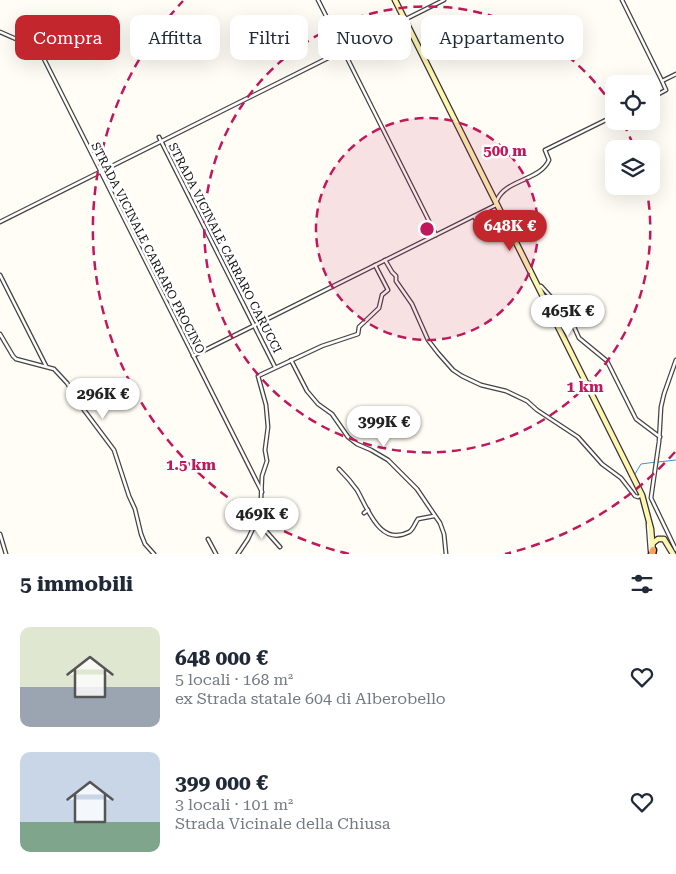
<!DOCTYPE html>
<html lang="it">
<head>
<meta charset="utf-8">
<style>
	:root { --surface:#fff; --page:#f2f2f3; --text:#1f2937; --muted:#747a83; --accent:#c4262e }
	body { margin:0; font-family:"Roboto Serif",serif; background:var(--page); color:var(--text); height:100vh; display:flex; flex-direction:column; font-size:19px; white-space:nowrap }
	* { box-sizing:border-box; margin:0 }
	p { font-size:16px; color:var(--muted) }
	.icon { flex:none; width:28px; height:28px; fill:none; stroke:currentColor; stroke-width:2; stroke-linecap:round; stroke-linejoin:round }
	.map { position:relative; height:554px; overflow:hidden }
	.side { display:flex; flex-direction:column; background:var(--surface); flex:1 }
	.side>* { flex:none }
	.top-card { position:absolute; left:15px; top:15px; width:646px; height:45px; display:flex; gap:10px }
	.tools { position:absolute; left:605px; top:75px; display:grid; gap:10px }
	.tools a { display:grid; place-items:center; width:55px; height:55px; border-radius:10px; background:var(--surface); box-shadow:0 5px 20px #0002; font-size:25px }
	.price { position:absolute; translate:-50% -42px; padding:0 11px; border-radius:18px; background:#fff; color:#222; font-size:16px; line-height:32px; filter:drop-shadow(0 1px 2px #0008) }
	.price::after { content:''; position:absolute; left:50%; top:30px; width:15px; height:11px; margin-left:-8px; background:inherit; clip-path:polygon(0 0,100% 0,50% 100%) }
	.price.active { background:var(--accent); color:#fff }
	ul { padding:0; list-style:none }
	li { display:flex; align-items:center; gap:15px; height:125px; padding:0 20px }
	li span { display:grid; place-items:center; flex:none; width:140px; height:100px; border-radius:10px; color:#555 }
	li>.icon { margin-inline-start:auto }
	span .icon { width:60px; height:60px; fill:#fffc; stroke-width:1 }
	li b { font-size:21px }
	h2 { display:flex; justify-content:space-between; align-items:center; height:60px; padding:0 20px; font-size:21px }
	.pill { padding:0 18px; border-radius:10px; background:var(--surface); box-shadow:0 5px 20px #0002; font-size:18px; line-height:45px }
	.pill.active { background:var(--accent); color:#fff }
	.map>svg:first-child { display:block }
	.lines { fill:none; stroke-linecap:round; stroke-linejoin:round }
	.stream { stroke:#3f96cf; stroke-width:1 }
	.street-casing { stroke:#444; stroke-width:5 }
	.secondary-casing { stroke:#333; stroke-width:7 }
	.highway-casing { stroke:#222; stroke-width:9 }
	.street { stroke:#fff; stroke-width:2.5 }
	.secondary { stroke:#fff6b0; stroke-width:4.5 }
	.highway { stroke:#f5a25d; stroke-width:6 }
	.ring { fill:none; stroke:#c2185b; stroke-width:2.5; stroke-dasharray:9 6 }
	.labels { text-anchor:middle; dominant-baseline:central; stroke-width:5; stroke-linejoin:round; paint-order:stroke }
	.street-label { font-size:12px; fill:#111; stroke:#fff }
	.centre { fill:#c2185b; stroke:#fff; stroke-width:2.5 }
	.ring-label { font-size:15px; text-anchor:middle; font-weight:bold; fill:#c2185b; stroke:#fff; stroke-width:5; stroke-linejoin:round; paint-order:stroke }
</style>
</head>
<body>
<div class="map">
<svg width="676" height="554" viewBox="0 0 676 554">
	<rect width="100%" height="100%" fill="#fffdf5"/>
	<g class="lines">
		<g class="stream">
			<polyline points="658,462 676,460"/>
			<polyline points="635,474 641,464 656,462"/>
		</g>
		<defs>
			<g id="street">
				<polyline points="318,0 436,235"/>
				<polyline points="622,0 662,81"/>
				<polyline points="0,32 39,49 262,492"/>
				<polyline points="651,98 666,90 662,81 676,74"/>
				<polyline points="159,137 275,367"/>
				<path d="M497,200c9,-21 43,-19 52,-40l-4,-10 69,-34"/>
				<polyline points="474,216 480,228 479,229"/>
				<polyline points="0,222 444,0"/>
				<polyline points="385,260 392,272 396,276 396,281 412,304 428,340 438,353 453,370 462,376 481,385 506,391 527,401 537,410 578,437 602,464 621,478 635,496 638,497 642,495"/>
				<polyline points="0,275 46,366"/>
				<polyline points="538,286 541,286 570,318 579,338 607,361 636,419 660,437"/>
				<polyline points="0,334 13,356 16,359 54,369 67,383 84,410 114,450 129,496 135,509 141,534 145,544 154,554"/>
				<polyline points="193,356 496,205"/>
				<polyline points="291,360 307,391 318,404 332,414 348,437 357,444 371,450 388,460 417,489 440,523 444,534 446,554"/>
				<path d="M339,469c6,6 13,14 18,21 11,19 23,57 52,42 4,-2 6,-9 9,-13l16,-3"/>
				<polyline points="364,513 368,510"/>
				<polyline points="257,521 280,547"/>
				<polyline points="648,524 650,551"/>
				<polyline points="255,526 261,532"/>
				<polyline points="0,534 6,554"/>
				<polyline points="208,539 216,554"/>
				<polyline points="676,550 651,498 659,442 661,407 664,394 676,360"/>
				<polyline points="238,554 248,539 262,509 261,499 262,476 267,461 265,450 268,427 266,405 258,376 322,346 358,334 359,327 379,308 382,295 388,290 375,265"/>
			</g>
			<g id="secondary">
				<polyline points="395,0 642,495 651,529 653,553"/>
				<polyline points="653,543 658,539 664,539 673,554"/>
			</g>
			<polyline id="highway" points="652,554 653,550"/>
		</defs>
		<use href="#street" class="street-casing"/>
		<use href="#secondary" class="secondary-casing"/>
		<use href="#highway" class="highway-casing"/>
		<use href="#street" class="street"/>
		<use href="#secondary" class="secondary"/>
		<use href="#highway" class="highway"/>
	</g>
	<circle cx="427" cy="229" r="111" fill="#c2185b" fill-opacity=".12"/>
	<g class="ring">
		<circle cx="427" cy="229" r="111"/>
		<path d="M623 123A223 223 0 0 1 634 147M646 186A223 223 0 1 1 613 106"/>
		<path d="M675 452A334 334 0 0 1 505 554M349 554A334 334 0 0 1 183 1"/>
	</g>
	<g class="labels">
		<g class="street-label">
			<text transform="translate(148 248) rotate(63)">STRADA VICINALE CARRARO PROCINO</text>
			<text transform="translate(225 248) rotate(63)">STRADA VICINALE CARRARO CARUCCI</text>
		</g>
	</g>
	<circle cx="427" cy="229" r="8" class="centre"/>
	<g class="ring-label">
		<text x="505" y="156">500 m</text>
		<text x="585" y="392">1 km</text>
		<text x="191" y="470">1.5 km</text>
	</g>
</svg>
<div class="tools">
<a><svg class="icon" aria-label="locate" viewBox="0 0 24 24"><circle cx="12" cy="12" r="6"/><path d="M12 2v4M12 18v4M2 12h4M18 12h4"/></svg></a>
<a><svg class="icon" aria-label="layers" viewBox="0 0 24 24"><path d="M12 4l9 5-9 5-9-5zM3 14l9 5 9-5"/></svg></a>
</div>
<b class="price active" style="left:510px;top:252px">648K €</b>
<b class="price" style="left:568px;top:337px">465K €</b>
<b class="price" style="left:103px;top:420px">296K €</b>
<b class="price" style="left:384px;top:448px">399K €</b>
<b class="price" style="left:262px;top:540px">469K €</b>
<div class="top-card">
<a class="pill active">Compra</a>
<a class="pill">Affitta</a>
<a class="pill">Filtri</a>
<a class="pill">Nuovo</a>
<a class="pill">Appartamento</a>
</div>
</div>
<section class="side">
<h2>5 immobili<svg class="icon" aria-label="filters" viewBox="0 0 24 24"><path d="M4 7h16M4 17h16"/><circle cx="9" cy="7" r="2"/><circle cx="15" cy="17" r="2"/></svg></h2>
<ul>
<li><span style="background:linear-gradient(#dfe7d0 60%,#9aa5b1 0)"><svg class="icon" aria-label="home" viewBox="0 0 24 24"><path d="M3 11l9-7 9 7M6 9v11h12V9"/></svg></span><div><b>648 000 €</b><p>5 locali · 168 m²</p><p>ex Strada statale 604 di Alberobello</p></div><svg class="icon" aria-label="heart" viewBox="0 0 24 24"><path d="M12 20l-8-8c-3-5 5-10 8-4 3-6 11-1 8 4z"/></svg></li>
<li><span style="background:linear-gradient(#c9d6e8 70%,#7fa58c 0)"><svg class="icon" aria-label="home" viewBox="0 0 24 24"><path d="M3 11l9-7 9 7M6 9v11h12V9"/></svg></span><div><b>399 000 €</b><p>3 locali · 101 m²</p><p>Strada Vicinale della Chiusa</p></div><svg class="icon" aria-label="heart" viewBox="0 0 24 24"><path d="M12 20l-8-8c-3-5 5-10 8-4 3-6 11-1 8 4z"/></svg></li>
</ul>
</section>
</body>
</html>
